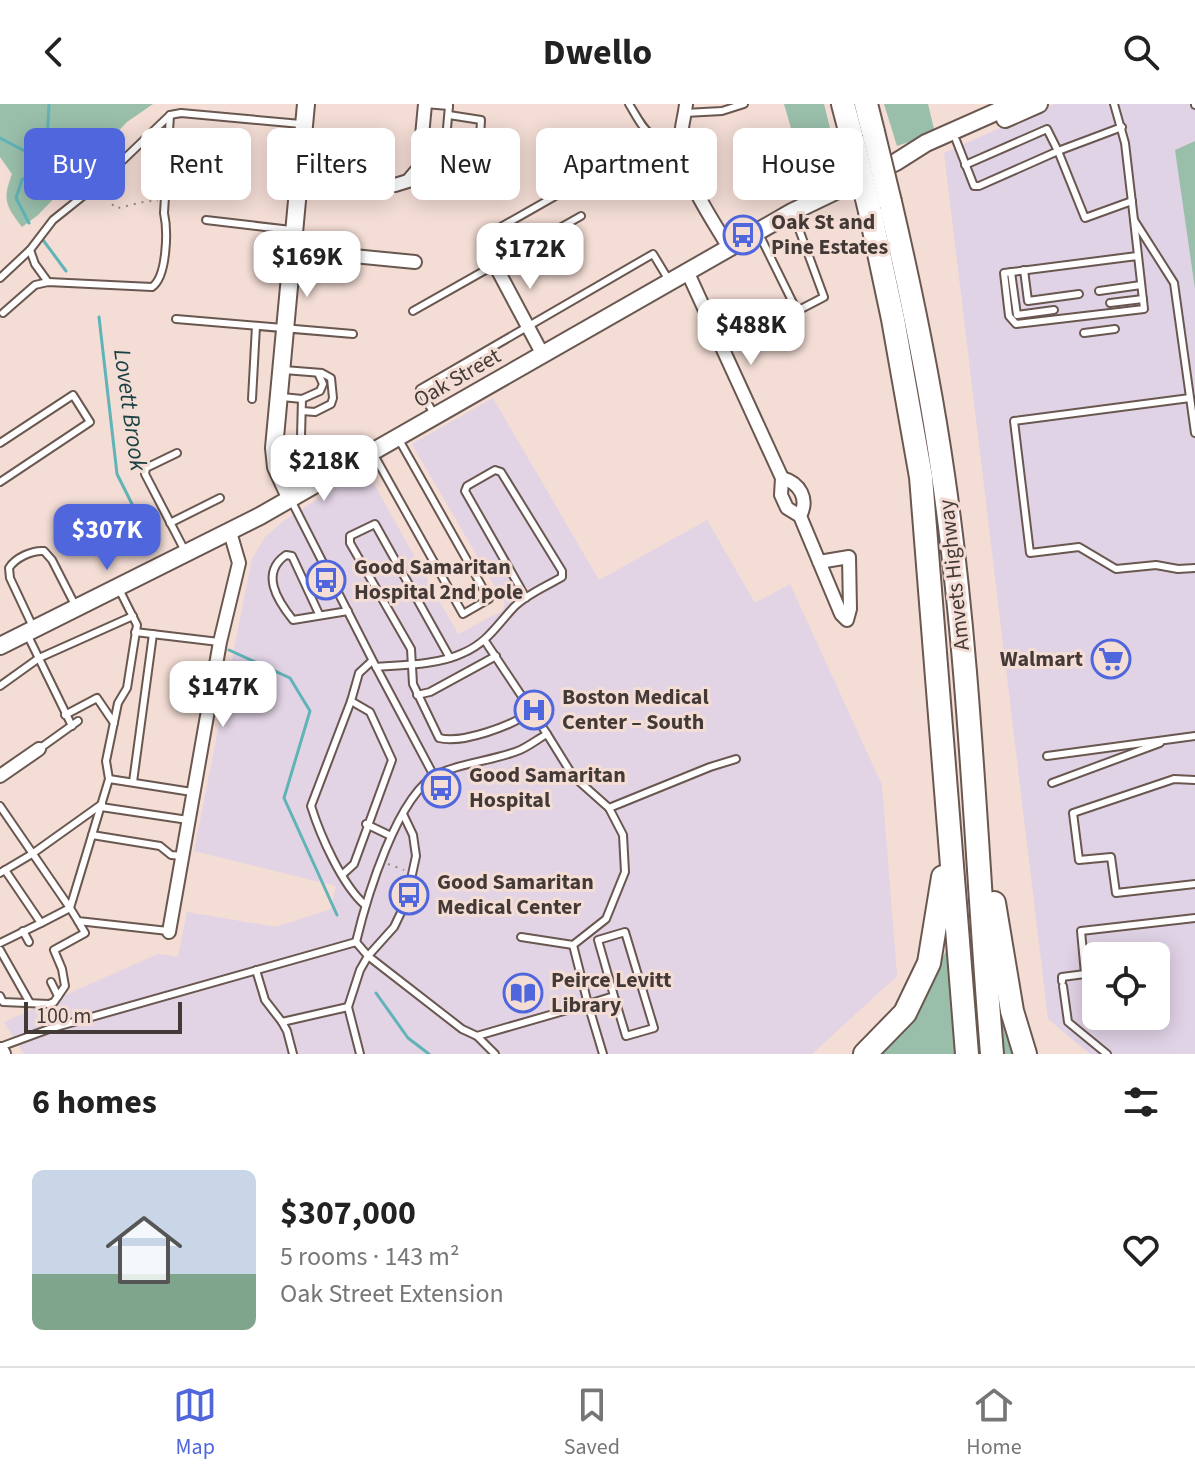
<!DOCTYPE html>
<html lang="en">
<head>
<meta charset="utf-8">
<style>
	:root { --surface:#fff; --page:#f6f6f6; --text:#222; --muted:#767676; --line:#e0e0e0; --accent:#5066dc }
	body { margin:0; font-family:"Source Sans 3",sans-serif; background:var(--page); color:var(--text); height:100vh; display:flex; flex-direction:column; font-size:30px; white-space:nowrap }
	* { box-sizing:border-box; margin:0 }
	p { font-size:26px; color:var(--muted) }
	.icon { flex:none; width:44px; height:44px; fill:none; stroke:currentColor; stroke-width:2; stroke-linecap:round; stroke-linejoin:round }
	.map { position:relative; height:950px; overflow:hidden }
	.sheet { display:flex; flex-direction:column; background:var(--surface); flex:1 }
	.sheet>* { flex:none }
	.banner { position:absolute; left:24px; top:24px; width:1148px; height:72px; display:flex; gap:16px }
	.buttons { position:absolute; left:1082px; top:838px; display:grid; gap:16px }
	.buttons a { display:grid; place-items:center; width:88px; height:88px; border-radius:12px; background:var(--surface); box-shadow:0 4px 20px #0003; font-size:40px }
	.scale { position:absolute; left:24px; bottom:20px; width:158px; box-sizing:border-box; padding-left:8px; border:4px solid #433a37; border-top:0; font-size:22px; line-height:28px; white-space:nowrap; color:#433a37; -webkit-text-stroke:6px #f3ddd5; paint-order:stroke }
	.price { position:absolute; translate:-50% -68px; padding:0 18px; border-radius:16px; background:#fff; color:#222; font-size:26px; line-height:52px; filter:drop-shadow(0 2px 4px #0008) }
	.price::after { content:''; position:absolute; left:50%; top:48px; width:24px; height:18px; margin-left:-12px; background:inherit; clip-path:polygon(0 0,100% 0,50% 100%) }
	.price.current { background:var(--accent); color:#fff }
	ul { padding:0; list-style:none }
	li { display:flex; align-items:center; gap:24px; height:200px; padding:0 32px }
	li+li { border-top:2px solid var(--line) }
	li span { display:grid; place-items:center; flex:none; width:224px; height:160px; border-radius:12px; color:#555 }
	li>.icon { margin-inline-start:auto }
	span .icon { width:96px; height:96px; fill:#fffc; stroke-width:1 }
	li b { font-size:34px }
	h2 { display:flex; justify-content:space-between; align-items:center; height:96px; padding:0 32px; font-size:34px }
	.pill { padding:0 28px; border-radius:12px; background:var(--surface); box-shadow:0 4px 20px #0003; font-size:28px; line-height:72px }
	.pill.current { background:var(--accent); color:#fff }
	header { display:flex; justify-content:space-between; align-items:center; height:104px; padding:0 32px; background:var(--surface); font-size:36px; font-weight:700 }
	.menu { display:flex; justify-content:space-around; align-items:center; height:112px; border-top:2px solid var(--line); background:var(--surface); font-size:22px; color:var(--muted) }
	.menu a { display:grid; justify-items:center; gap:4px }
	.menu .current { color:var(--accent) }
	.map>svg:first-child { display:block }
	.commercial { fill:#e1d3e6; fill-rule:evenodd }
	.medical { fill:#e2d3e5 }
	.green { fill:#99bfab }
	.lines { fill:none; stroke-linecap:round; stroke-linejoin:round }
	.stream { stroke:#60b3b7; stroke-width:3 }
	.lane-casing { stroke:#695750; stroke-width:10 }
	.street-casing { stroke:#695750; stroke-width:16 }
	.secondary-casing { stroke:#695750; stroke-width:20 }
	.highway-casing { stroke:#695750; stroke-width:26 }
	.path { stroke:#988883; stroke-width:2; stroke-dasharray:2 6; stroke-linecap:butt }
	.lane { stroke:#fff; stroke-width:6 }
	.street { stroke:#fff; stroke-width:12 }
	.secondary { stroke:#fff; stroke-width:16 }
	.highway { stroke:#fff; stroke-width:22 }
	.highway-bridge-casing { stroke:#695750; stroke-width:26; stroke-linecap:butt }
	.highway-bridge { stroke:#fff; stroke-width:22 }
	.labels { text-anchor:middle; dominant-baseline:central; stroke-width:6; stroke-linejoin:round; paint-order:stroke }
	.poi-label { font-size:22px; font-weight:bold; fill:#433a37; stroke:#f3ddd5; text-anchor:start }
	.street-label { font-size:22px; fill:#433a37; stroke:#f3ddd5 }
	.water-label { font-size:24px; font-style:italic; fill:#194043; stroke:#f3ddd5 }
</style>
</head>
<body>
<header><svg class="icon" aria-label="back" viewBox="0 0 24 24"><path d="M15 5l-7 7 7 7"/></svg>Dwello<svg class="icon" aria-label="search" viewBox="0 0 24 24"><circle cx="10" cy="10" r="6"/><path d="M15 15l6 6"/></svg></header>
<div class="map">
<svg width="1195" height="950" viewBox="0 0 1195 950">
	<rect width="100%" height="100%" fill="#f3ddd5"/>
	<path class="commercial" d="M1054,0h141v950h-105l-42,-35 -104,-866zM1096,852h60v60h-60z"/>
	<polygon class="medical" points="493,294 599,476 707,416 755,499 790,480 882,681 897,872 812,950 24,950 4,918 158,850 178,853 187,808 276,823 331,805 336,782 194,747 252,455 265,433 284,417 365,364 458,530 502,507 505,500 412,340"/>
	<g class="green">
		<path d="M0,0h153l-26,18 -89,93 -16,12c-16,-21 -20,-27 -10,-53l-12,-17z"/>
		<polygon points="784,0 824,0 841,69 809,86"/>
		<polygon points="884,0 928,0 935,29 897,42"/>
		<polygon points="1195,37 1195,185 1175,46"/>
		<path d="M947,843l8,107h-80c34,-31 56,-63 72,-107z"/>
		<polygon points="996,882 1014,950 1002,950"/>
	</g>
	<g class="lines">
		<g class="stream">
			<polyline points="0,34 46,58"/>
			<polyline points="29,119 16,94 22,76 46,58 49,0"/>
			<polyline points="43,136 66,167"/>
			<polyline points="99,213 117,370 154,444"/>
			<polyline points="229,546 290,574 310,607 284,694 337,811"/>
			<polyline points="376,889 408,934 429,950"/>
		</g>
		<defs>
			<g id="lane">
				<polyline points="425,0 449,2"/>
				<path d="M629,0c17,28 18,36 52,37"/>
				<polyline points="1114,0 1125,39 1134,116 1174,179 1195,329"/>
				<polyline points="1195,0 1195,1"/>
				<polyline points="685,9 722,7 744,0"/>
				<polyline points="449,11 481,16 479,52"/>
				<polyline points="956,36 974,82 979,82 1058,47 1085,114 1132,97"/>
				<polyline points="965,61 1047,25 1058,47 1122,23"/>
				<polyline points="442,79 449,2"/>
				<polyline points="206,116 291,126"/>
				<polyline points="1134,116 1144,205 1016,220 1009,212 1004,169 1137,152"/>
				<polyline points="492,128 566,86"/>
				<polyline points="759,130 797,207 824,193 793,109"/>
				<polyline points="30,146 35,160 48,178"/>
				<polyline points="1024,166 1028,197 1079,190"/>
				<polyline points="1011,168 1017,211 1054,206"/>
				<polyline points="0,174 30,146 53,116 98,80 170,11 181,9 301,20"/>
				<polyline points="1099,187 1141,181"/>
				<polyline points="1110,199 1143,195"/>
				<polyline points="413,207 581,112"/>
				<path d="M3,209l32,-28 13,-3 104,5c15,-10 16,-56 12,-74l6,-98"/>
				<polyline points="176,215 353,230"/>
				<polyline points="1084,229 1115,225"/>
				<polyline points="284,266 322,269 331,274 333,294 331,300 315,308 302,307"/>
				<polyline points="282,293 302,295 320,287 323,280 318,269"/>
				<polyline points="1190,294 1014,317 1030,449 1079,443 1116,465 1156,461 1178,465 1195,464"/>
				<polyline points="252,295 256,222"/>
				<polyline points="302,295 301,332 309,349 315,350 344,336 348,338 359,355"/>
				<polyline points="435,312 420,285 653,150 670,178"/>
				<polyline points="0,339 73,291 90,318 0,378"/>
				<polyline points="177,349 146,364 145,370 185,447"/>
				<polyline points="374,351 463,510 489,495 398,334"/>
				<polyline points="292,398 376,563 434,672"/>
				<polyline points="170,419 220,394"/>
				<polyline points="119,485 137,521 127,584 118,599 106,657 109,675 70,804 78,817 168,827"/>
				<path d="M319,510l-27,-58 -6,-1c-26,18 -9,45 7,65l55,-9"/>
				<path d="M33,523l-23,-49 -1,-10c6,-10 23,-18 35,-17l8,9 23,45"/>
				<polyline points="135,528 219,538"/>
				<polyline points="28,532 72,622"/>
				<polyline points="485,537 547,630"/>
				<path d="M450,554l-75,-134 -25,12v7l61,106 2,35 26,54c22,6 74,-12 92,-27"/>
				<path d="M376,563c27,-2 62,-2 87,-14 24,-10 34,-28 51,-46 13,-13 33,-21 48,-30v-6l-61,-99 -6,-2 -28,16 -2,5 61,107"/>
				<polyline points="0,582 39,554 133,512"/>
				<polyline points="417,591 430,588 496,552"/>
				<polyline points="65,611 97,594 114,619"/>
				<polyline points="39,645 78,617"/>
				<polyline points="1047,652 1195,632"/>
				<polyline points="109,675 192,688"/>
				<polyline points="1195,676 1174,675 1073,709 1079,756 1111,753 1116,789 1195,780"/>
				<polyline points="133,678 153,530"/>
				<polyline points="1052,679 1160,639"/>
				<polyline points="0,702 70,804 41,819 5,766"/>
				<polyline points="101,703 188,716"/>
				<polyline points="609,704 710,663 736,655"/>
				<polyline points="366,720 391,732"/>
				<polyline points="92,731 160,742 171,751 183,752"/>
				<polyline points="0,769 32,750 102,700"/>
				<polyline points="343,770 354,760 392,656 370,608 351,597"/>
				<path d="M365,801c-23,-20 -45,-70 -54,-99l40,-105 8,-28 13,-12"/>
				<polyline points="23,827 29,838"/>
				<path d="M356,838c10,-42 41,-148 82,-168 25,-12 56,-13 82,-24 9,-4 18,-11 27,-16l26,42 36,32 14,27 2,37 -19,47 -33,26 -52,-8"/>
				<polyline points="356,838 368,852 462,925 477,932 588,900 573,841"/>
				<polyline points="0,839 41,819"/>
				<polyline points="0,846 30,899"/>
				<polyline points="256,866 265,896 282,918 348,903 360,866 368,852 394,823 406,798 416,752 413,731 403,710"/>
				<polyline points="1062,877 1062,873 1085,870 1081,827 1195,814"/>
				<polyline points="51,878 58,892"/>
				<polyline points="1063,882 1068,918 1107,950"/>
				<polyline points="0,892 3,898 49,900 54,898 65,882 62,865 54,846 85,829 78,817"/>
				<polyline points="348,903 360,950"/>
				<polyline points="282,918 287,927 293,950"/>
				<polyline points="477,932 495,950"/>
				<polyline points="0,943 49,925 356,838"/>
				<polyline points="603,950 588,900 614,892 626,932 654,924 625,828 598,836 614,892"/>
			</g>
			<g id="street">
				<path d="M686,0c-1,12 -6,26 -5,38 3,39 29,73 48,106"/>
				<polyline points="300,73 395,81 408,77 419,64 425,0"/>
				<polyline points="492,128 491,145 495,161 543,251"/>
				<polyline points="292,146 415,158"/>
				<polyline points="687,167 782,374 781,391 787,404 800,412 841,510 847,516 850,505 849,453 819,458"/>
				<path d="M782,374c18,5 27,21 18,38"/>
				<polyline points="0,672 39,645"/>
				<polyline points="169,828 220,538 239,459 230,428"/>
			</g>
			<g id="secondary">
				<polyline points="1005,15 1039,0"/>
				<polyline points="291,395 276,363 274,344 306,0"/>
				<polyline points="0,542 260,412 792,108 896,58 926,39 1014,0"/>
				<polyline points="0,947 2,950"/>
			</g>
			<g id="highway">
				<polyline points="843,0 853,38"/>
				<polyline points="866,0 873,28"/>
				<path d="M890,98c21,90 40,182 53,273 28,192 33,386 49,579"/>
				<polyline points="870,107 893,215 921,373 967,950"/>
				<polyline points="994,799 1012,907 1025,950"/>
				<polyline points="865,950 905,909 929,859 943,773"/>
			</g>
		</defs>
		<use href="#lane" class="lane-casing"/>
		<use href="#street" class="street-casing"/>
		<use href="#secondary" class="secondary-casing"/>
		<use href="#highway" class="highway-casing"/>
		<g class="path">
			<path d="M103,87l12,17c15,-1 26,-8 43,-7"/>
			<polyline points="388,760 404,766"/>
		</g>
		<use href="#lane" class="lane"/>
		<use href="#street" class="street"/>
		<use href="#secondary" class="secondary"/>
		<use href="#highway" class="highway"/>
		<defs>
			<g id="highway-bridge">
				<polyline points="873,28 890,98"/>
				<polyline points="853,38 870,107"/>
			</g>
		</defs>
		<use href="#highway-bridge" class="highway-bridge-casing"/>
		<use href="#highway-bridge" class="highway-bridge"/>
	</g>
	<defs>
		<symbol id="bus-ring" viewBox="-11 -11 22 22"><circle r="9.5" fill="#f3ddd5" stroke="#5066dc" stroke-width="1.5"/><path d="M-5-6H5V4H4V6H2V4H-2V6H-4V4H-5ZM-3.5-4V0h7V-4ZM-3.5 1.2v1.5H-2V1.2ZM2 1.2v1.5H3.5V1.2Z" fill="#5066dc"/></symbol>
		<symbol id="supermarket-ring" viewBox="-11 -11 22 22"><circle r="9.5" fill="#f3ddd5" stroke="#5066dc" stroke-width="1.5"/><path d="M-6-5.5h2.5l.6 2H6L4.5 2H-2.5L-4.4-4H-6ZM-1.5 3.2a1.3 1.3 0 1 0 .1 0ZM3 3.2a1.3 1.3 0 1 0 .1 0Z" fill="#5066dc"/></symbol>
		<symbol id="hospital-ring" viewBox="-11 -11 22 22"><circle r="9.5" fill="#f3ddd5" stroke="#5066dc" stroke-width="1.5"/><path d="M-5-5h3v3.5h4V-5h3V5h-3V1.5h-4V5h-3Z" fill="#5066dc"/></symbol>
		<symbol id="library-ring" viewBox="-11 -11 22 22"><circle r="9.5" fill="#f3ddd5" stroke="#5066dc" stroke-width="1.5"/><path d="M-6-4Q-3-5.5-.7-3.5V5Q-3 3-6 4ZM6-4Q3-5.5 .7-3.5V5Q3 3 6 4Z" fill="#5066dc"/></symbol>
	</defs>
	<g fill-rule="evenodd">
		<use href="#bus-ring" x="721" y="109" width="44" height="44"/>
		<use href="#bus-ring" x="304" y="454" width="44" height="44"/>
		<use href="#supermarket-ring" x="1089" y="533" width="44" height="44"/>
		<use href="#hospital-ring" x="512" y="584" width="44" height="44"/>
		<use href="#bus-ring" x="419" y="662" width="44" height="44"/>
		<use href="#bus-ring" x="387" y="769" width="44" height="44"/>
		<use href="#library-ring" x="501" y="867" width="44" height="44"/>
	</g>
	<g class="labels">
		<g class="poi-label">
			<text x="771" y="118">Oak St and<tspan x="771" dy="25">Pine Estates</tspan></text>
			<text x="354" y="463">Good Samaritan<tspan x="354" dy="25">Hospital 2nd pole</tspan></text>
			<text x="1083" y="555" text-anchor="end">Walmart</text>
			<text x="562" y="593">Boston Medical<tspan x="562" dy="25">Center – South</tspan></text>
			<text x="469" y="671">Good Samaritan<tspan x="469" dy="25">Hospital</tspan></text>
			<text x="437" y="778">Good Samaritan<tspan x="437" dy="25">Medical Center</tspan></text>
			<text x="551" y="876">Peirce Levitt<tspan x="551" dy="25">Library</tspan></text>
		</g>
		<g class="street-label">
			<text transform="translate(457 274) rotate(-30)">Oak Street</text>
			<text transform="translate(954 471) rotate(-96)">Amvets Highway</text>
		</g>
		<g class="water-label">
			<text transform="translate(130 306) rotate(82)">Lovett Brook</text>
		</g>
	</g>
</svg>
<div class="buttons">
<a><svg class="icon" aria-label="locate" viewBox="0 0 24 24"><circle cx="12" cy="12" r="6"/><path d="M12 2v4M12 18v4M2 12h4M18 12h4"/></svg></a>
</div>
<div class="scale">100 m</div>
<b class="price" style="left:530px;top:187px">$172K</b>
<b class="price" style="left:307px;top:195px">$169K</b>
<b class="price" style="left:751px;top:263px">$488K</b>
<b class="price" style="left:324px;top:399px">$218K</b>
<b class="price current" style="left:107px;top:468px">$307K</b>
<b class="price" style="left:223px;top:625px">$147K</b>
<div class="banner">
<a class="pill current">Buy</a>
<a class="pill">Rent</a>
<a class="pill">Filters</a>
<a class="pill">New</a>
<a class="pill">Apartment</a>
<a class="pill">House</a>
</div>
</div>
<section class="sheet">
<h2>6 homes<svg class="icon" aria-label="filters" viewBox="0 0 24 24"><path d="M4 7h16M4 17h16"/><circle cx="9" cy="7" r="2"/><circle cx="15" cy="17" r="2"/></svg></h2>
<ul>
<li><span style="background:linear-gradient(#c9d6e8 65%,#7fa58c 0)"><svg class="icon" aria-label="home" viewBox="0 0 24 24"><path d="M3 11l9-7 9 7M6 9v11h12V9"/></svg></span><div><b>$307,000</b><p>5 rooms · 143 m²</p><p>Oak Street Extension</p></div><svg class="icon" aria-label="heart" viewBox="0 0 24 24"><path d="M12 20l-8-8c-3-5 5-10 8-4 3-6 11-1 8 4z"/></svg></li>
</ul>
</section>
<nav class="menu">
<a class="current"><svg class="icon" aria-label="map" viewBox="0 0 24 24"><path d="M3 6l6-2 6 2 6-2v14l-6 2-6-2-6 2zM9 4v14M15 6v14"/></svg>Map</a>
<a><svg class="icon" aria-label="saved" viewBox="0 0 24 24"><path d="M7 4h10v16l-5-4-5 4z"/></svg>Saved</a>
<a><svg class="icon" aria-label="home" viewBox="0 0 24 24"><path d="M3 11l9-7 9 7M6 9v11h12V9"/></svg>Home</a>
</nav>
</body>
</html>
